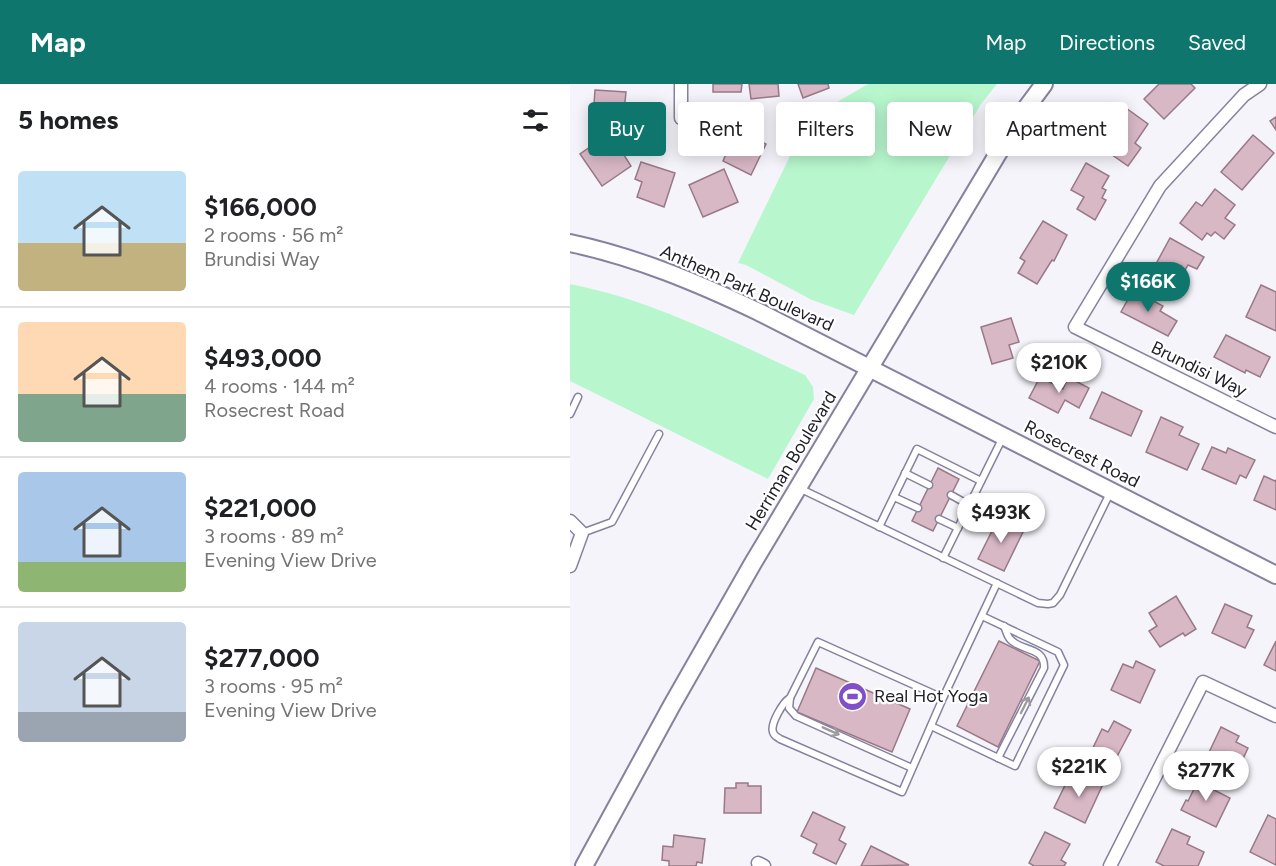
<!DOCTYPE html>
<html lang="en">
<head>
<meta charset="utf-8">
<style>
	:root { --surface:#fff; --page:#f2f2f2; --text:#202124; --muted:#757577; --line:#e0e0e0; --accent:#0f766e }
	body { margin:0; font-family:Figtree,sans-serif; background:var(--page); color:var(--text); height:100vh; display:flex; flex-direction:column; font-size:22px; white-space:nowrap }
	* { box-sizing:border-box; margin:0 }
	p { font-size:20px; color:var(--muted) }
	.icon { flex:none; width:33px; height:33px; fill:none; stroke:currentColor; stroke-width:2; stroke-linecap:round; stroke-linejoin:round }
	.map { position:relative; flex:1; overflow:hidden }
	.panel { display:flex; flex-direction:column; background:var(--surface); width:570px }
	.panel>* { flex:none }
	.banner { position:absolute; left:18px; top:18px; width:570px; height:54px; display:flex; gap:12px }
	.price { position:absolute; translate:-50% -51px; padding:0 14px; border-radius:21px; background:#fff; color:#222; font-size:20px; line-height:39px; filter:drop-shadow(0 2px 3px #0008) }
	.price::after { content:''; position:absolute; left:50%; top:36px; width:18px; height:14px; margin-left:-9px; background:inherit; clip-path:polygon(0 0,100% 0,50% 100%) }
	.price.current { background:var(--accent); color:#fff }
	ul { padding:0; list-style:none }
	li { display:flex; align-items:center; gap:18px; height:150px; padding:0 18px }
	li+li { border-top:2px solid var(--line) }
	li span { display:grid; place-items:center; flex:none; width:168px; height:120px; border-radius:6px; color:#555 }
	li>.icon { margin-inline-start:auto }
	span .icon { width:72px; height:72px; fill:#fffc; stroke-width:1 }
	li b { font-size:26px }
	h2 { display:flex; justify-content:space-between; align-items:center; height:72px; padding:0 18px; font-size:26px }
	.tag { padding:0 21px; border-radius:6px; background:var(--surface); box-shadow:0 3px 15px #0003; font-size:21px; line-height:54px }
	.tag.current { background:var(--accent); color:#fff }
	header { display:flex; align-items:center; gap:36px; box-sizing:border-box; height:84px; padding:0 30px; background:var(--accent); color:#fff }
	header strong { font-size:28px }
	nav { display:flex; gap:33px; margin-inline-start:auto; font-size:21px }
	main { display:flex; flex:1; min-height:0 }
	.map>svg:first-child { display:block }
	.green { fill:#b8f7ce }
	.building { fill:#d9b8c6; stroke:#987986; stroke-width:1.5 }
	.lines { fill:none; stroke-linecap:round; stroke-linejoin:round }
	.lane-casing { stroke:#86829e; stroke-width:9 }
	.street-casing { stroke:#86829e; stroke-width:15 }
	.secondary-casing { stroke:#86829e; stroke-width:20 }
	.lane { stroke:#fff; stroke-width:6 }
	.street { stroke:#fff; stroke-width:12 }
	.secondary { stroke:#fff; stroke-width:16 }
	.oneway { stroke:#9b9ba0 }
	.labels { text-anchor:middle; dominant-baseline:central; stroke-width:4.5; stroke-linejoin:round; paint-order:stroke }
	.street-label { font-size:18px; fill:#21202b; stroke:#fff }
	.poi-label { font-size:18px; fill:#21202b; stroke:#fff; text-anchor:start }
</style>
</head>
<body>
<header>
<strong>Map</strong>
<nav><a>Map</a><a>Directions</a><a>Saved</a></nav>
</header>
<main>
<section class="panel">
<h2>5 homes<svg class="icon" aria-label="filters" viewBox="0 0 24 24"><path d="M4 7h16M4 17h16"/><circle cx="9" cy="7" r="2"/><circle cx="15" cy="17" r="2"/></svg></h2>
<ul>
<li><span style="background:linear-gradient(#bfe0f5 60%,#c2b280 0)"><svg class="icon" aria-label="home" viewBox="0 0 24 24"><path d="M3 11l9-7 9 7M6 9v11h12V9"/></svg></span><div><b>$166,000</b><p>2 rooms · 56 m²</p><p>Brundisi Way</p></div></li>
<li><span style="background:linear-gradient(#ffd9b3 60%,#7fa58c 0)"><svg class="icon" aria-label="home" viewBox="0 0 24 24"><path d="M3 11l9-7 9 7M6 9v11h12V9"/></svg></span><div><b>$493,000</b><p>4 rooms · 144 m²</p><p>Rosecrest Road</p></div></li>
<li><span style="background:linear-gradient(#a9c7e8 75%,#8fb573 0)"><svg class="icon" aria-label="home" viewBox="0 0 24 24"><path d="M3 11l9-7 9 7M6 9v11h12V9"/></svg></span><div><b>$221,000</b><p>3 rooms · 89 m²</p><p>Evening View Drive</p></div></li>
<li><span style="background:linear-gradient(#c9d6e8 75%,#9aa5b1 0)"><svg class="icon" aria-label="home" viewBox="0 0 24 24"><path d="M3 11l9-7 9 7M6 9v11h12V9"/></svg></span><div><b>$277,000</b><p>3 rooms · 95 m²</p><p>Evening View Drive</p></div></li>
</ul>
</section>
<div class="map">
<svg width="706" height="782" viewBox="0 0 706 782">
	<rect width="100%" height="100%" fill="#f5f4fa"/>
	<g class="green">
		<polygon points="298,0 427,0 411,20 284,231 242,216 176,181 168,179 238,35"/>
		<path d="M0,200c83,16 159,56 235,91l8,12 1,12 -46,80 -198,-98z"/>
	</g>
	<g class="building">
		<polygon points="143,0 172,0 171,8 143,8"/>
		<polygon points="179,0 208,0 209,12 181,15"/>
		<polygon points="228,0 258,0 259,4 233,14"/>
		<polygon points="589,0 621,0 625,4 594,35 574,15"/>
		<polygon points="25,6 56,8 53,37 23,35"/>
		<polygon points="556,24 578,40 565,59 571,64 558,82 528,61 532,55 524,49 533,36 543,43"/>
		<polygon points="706,33 706,46 700,37"/>
		<polygon points="163,37 178,44 175,50 196,60 181,91 153,77 160,61 154,57"/>
		<polygon points="40,49 61,82 32,102 10,70"/>
		<polygon points="683,51 704,69 672,106 651,88"/>
		<polygon points="71,78 105,89 94,123 67,113 72,98 65,95"/>
		<polygon points="516,79 539,92 532,104 536,106 532,114 536,116 525,136 507,125 514,113 501,106"/>
		<polygon points="154,85 168,118 133,133 119,101"/>
		<polygon points="645,105 665,121 655,134 665,141 654,155 645,148 641,152 637,149 632,156 610,139 626,118 632,122"/>
		<polygon points="473,137 497,151 484,177 482,176 467,200 448,189 455,177 450,174"/>
		<polygon points="600,154 634,173 627,185 618,181 604,206 583,194 591,180 587,178"/>
		<polygon points="691,201 706,208 706,247 676,233"/>
		<polygon points="563,206 593,222 590,227 607,237 598,252 551,228"/>
		<polygon points="441,234 449,258 439,261 443,274 422,280 411,243"/>
		<polygon points="656,251 700,273 690,293 676,286 675,289 644,273"/>
		<polygon points="470,293 493,305 498,293 519,304 509,324 495,316 488,329 459,314"/>
		<polygon points="532,308 572,327 561,352 520,334"/>
		<polygon points="591,333 613,343 609,351 629,360 617,386 576,368"/>
		<polygon points="642,363 656,369 658,364 685,376 676,394 670,391 666,400 632,385"/>
		<polygon points="368,384 389,395 363,447 342,437"/>
		<polygon points="694,392 705,397 706,396 706,426 684,416"/>
		<polygon points="429,433 454,446 434,487 408,475"/>
		<polygon points="606,512 626,545 615,552 613,549 590,563 579,547 587,542 579,529"/>
		<polygon points="655,520 682,532 677,543 684,546 675,564 642,549"/>
		<polygon points="429,557 470,577 428,663 387,642"/>
		<polygon points="706,557 706,587 694,581"/>
		<polygon points="566,577 585,586 570,619 541,606 553,580 563,584"/>
		<polygon points="246,584 340,625 322,668 227,628"/>
		<polygon points="544,637 561,646 543,680 521,668 532,645 538,648"/>
		<polygon points="651,643 669,652 666,658 678,664 664,694 634,679"/>
		<polygon points="631,691 648,699 644,706 660,714 646,743 611,726 616,716 618,717"/>
		<polygon points="516,692 533,700 515,739 484,724 499,693 513,699"/>
		<polygon points="166,699 178,699 178,702 191,702 191,729 154,729 155,704 166,704"/>
		<polygon points="243,728 275,743 269,756 276,760 266,780 243,769 247,760 231,752"/>
		<polygon points="698,731 706,735 706,781 680,768"/>
		<polygon points="602,745 620,753 617,760 634,768 628,782 594,782 586,778"/>
		<polygon points="475,748 500,760 491,776 496,779 494,782 464,782 459,779"/>
		<polygon points="104,751 135,755 132,779 127,778 126,782 99,782 99,777 92,776 93,762 103,763"/>
		<polygon points="301,762 339,781 291,782"/>
	</g>
	<g class="lines">
		<defs>
			<g id="lane">
				<polyline points="0,330 8,313"/>
				<polyline points="335,389 359,401"/>
				<polyline points="229,404 468,519 478,520 483,519 490,511 541,407"/>
				<polyline points="381,411 399,421"/>
				<polyline points="324,413 348,424"/>
				<polyline points="369,435 388,444"/>
				<polyline points="309,443 347,365 411,397"/>
				<polyline points="12,449 42,438 89,350"/>
				<polyline points="373,474 433,353"/>
				<polyline points="220,614 219,624 226,632 342,684"/>
				<path d="M373,614l-41,94 -122,-53c-4,-3 -6,-3 -7,-7 -3,-8 10,-30 17,-34l28,-56 125,56 54,-115"/>
				<polyline points="361,642 445,682 494,581 488,568 412,532"/>
				<path d="M428,674l46,-90c1,-22 -23,-16 -34,-29 -3,-3 -4,-9 -6,-13"/>
			</g>
			<g id="street">
				<polyline points="690,0 674,11 590,102 505,243 706,343"/>
				<polyline points="111,34 111,0"/>
				<polyline points="0,437 12,449 0,482"/>
				<polyline points="188,779 194,782"/>
				<polyline points="540,782 633,598 706,632"/>
			</g>
			<g id="secondary">
				<path d="M0,159c66,14 128,40 189,69l517,263"/>
				<polyline points="14,782 102,621 183,479 451,31 474,0"/>
			</g>
		</defs>
		<use href="#lane" class="lane-casing"/>
		<use href="#street" class="street-casing"/>
		<use href="#secondary" class="secondary-casing"/>
		<use href="#lane" class="lane"/>
		<use href="#street" class="street"/>
		<use href="#secondary" class="secondary"/>
	</g>
	<defs><path id="oneway-shaft" d="M-6 0H5M1.5-3L5.5 0L1.5 3" fill="none" stroke-width="1.6" stroke-linecap="round" stroke-linejoin="round" transform="scale(1.5)"/></defs>
	<g class="oneway">
		<use href="#oneway-shaft" transform="translate(455 621) rotate(-63)"/>
		<use href="#oneway-shaft" transform="translate(261 647) rotate(24)"/>
	</g>
	<defs>
		<symbol id="stadium-disc" viewBox="-11 -11 22 22"><circle r="9.5" fill="#814fc7" stroke="#fff"/><path d="M0-5a6.5 5 0 1 0 0 10a6.5 5 0 1 0 0-10ZM-3.5-1.8h7v3.6h-7Z" fill="#fff"/></symbol>
	</defs>
	<g fill-rule="evenodd">
		<use href="#stadium-disc" x="266" y="596" width="33" height="33"/>
	</g>
	<g class="labels">
		<g class="street-label">
			<text transform="translate(177 204) rotate(24)">Anthem Park Boulevard</text>
			<text transform="translate(629 285) rotate(26)">Brundisi Way</text>
			<text transform="translate(512 370) rotate(27)">Rosecrest Road</text>
			<text transform="translate(221 377) rotate(-59)">Herriman Boulevard</text>
		</g>
		<g class="poi-label">
			<text x="304" y="612">Real Hot Yoga</text>
		</g>
	</g>
</svg>
<b class="price current" style="left:578px;top:229px">$166K</b>
<b class="price" style="left:489px;top:310px">$210K</b>
<b class="price" style="left:431px;top:460px">$493K</b>
<b class="price" style="left:509px;top:714px">$221K</b>
<b class="price" style="left:636px;top:718px">$277K</b>
<div class="banner">
<a class="tag current">Buy</a>
<a class="tag">Rent</a>
<a class="tag">Filters</a>
<a class="tag">New</a>
<a class="tag">Apartment</a>
</div>
</div>
</main>
</body>
</html>
